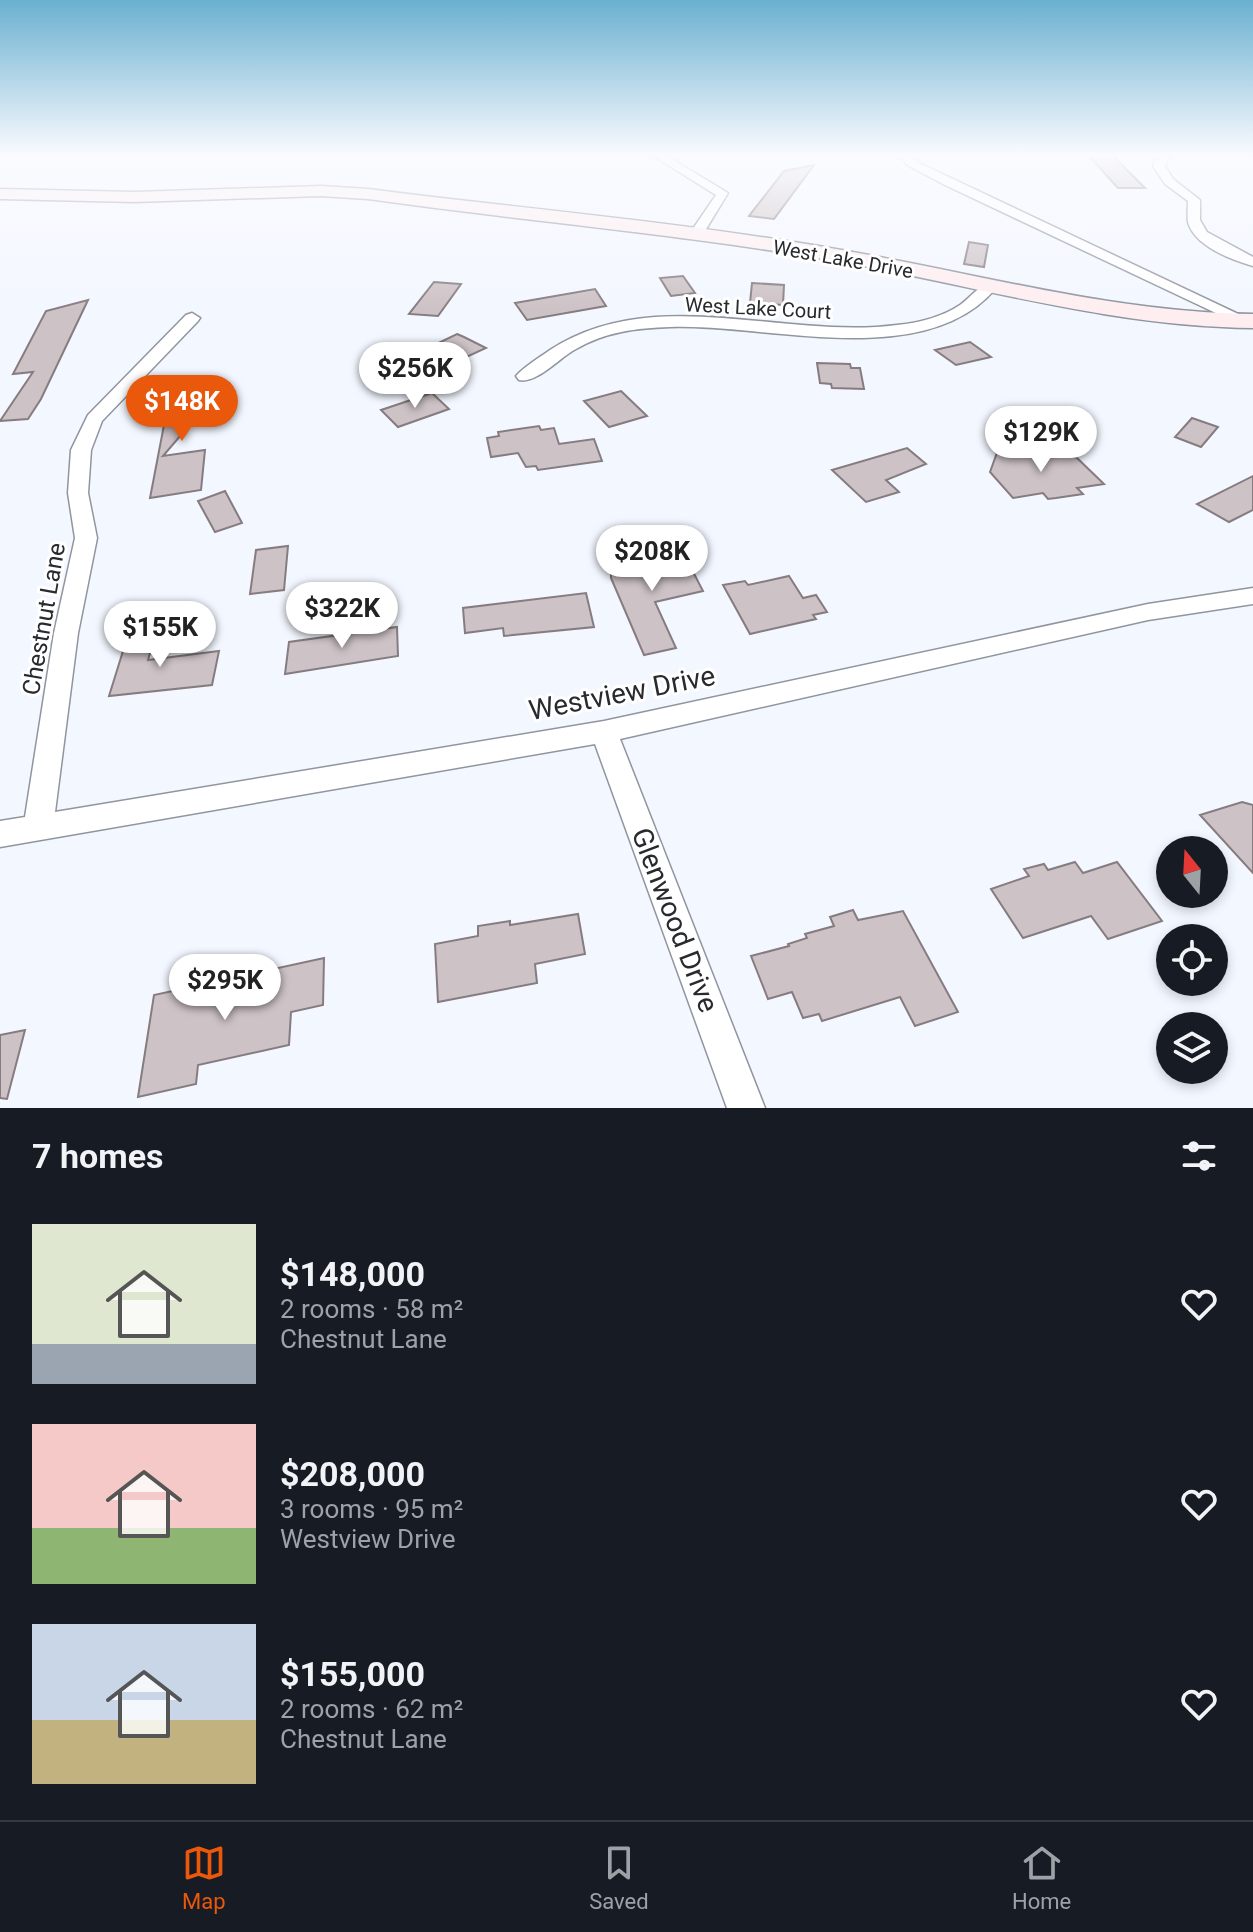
<!DOCTYPE html>
<html lang="en">
<head>
<meta charset="utf-8">
<style>
	:root { --surface:#171b24; --page:#20242c; --text:#f1f3f6; --muted:#9ea1a6; --line:#363941; --accent:#ea580c }
	body { margin:0; font-family:Roboto,sans-serif; background:var(--page); color:var(--text); height:100vh; display:flex; flex-direction:column; font-size:30px; white-space:nowrap }
	* { box-sizing:border-box; margin:0 }
	p { font-size:26px; color:var(--muted) }
	.icon { flex:none; width:44px; height:44px; fill:none; stroke:currentColor; stroke-width:2; stroke-linecap:round; stroke-linejoin:round }
	.map { position:relative; height:1108px; overflow:hidden }
	.drawer { display:flex; flex-direction:column; background:var(--surface); flex:1 }
	.drawer>* { flex:none }
	.needle { width:52px; rotate:342deg }
	.buttons { position:absolute; left:1156px; top:836px; display:grid; gap:16px }
	.buttons a { display:grid; place-items:center; width:72px; height:72px; border-radius:50%; background:var(--surface); box-shadow:0 4px 12px #0003; font-size:40px }
	.price { position:absolute; translate:-50% -68px; padding:0 18px; border-radius:28px; background:#fff; color:#222; font-size:26px; line-height:52px; filter:drop-shadow(0 2px 4px #0008) }
	.price::after { content:''; position:absolute; left:50%; top:48px; width:24px; height:18px; margin-left:-12px; background:inherit; clip-path:polygon(0 0,100% 0,50% 100%) }
	.price.active { background:var(--accent); color:#fff }
	ul { padding:0; list-style:none }
	li { display:flex; align-items:center; gap:24px; height:200px; padding:0 32px }
	li span { display:grid; place-items:center; flex:none; width:224px; height:160px; border-radius:0px; color:#555 }
	li>.icon { margin-inline-start:auto }
	span .icon { width:96px; height:96px; fill:#fffc; stroke-width:1 }
	li b { font-size:34px }
	h2 { display:flex; justify-content:space-between; align-items:center; height:96px; padding:0 32px; font-size:34px }
	.tab-bar { display:flex; justify-content:space-around; align-items:center; height:112px; border-top:2px solid var(--line); background:var(--surface); font-size:22px; color:var(--muted) }
	.tab-bar a { display:grid; justify-items:center; gap:4px }
	.tab-bar .active { color:var(--accent) }
	.map>svg:first-child { display:block }
	.building { fill:#cdc2c6; stroke:#867c80; stroke-width:2 }
	.lines { fill:none; stroke-linecap:round; stroke-linejoin:round }
	.minor-casing { stroke:#90959e; stroke-width:3 }
	.secondary-casing { stroke:#90959e; stroke-width:3 }
	.minor { fill:#fff; fill-rule:evenodd }
	.secondary { fill:#feeef0; fill-rule:evenodd }
	.labels { text-anchor:middle; dominant-baseline:central; stroke-width:6; stroke-linejoin:round; paint-order:stroke }
	.far-street-label { font-size:20px; fill:#282a2e; stroke:#fff }
	.street-label { font-size:24px; fill:#282a2e; stroke:#fff }
	.near-street-label { font-size:28px; fill:#282a2e; stroke:#fff }
</style>
</head>
<body>
<div class="map">
<svg width="1253" height="1108" viewBox="0 0 1253 1108">
	<rect width="100%" height="100%" fill="#f3f7ff"/>
	<g class="building">
		<polygon points="1088,155 1112,155 1145,188 1118,188"/>
		<polygon points="814,165 774,219 749,216 784,171"/>
		<polygon points="969,242 988,245 984,267 964,264"/>
		<polygon points="683,276 695,293 671,296 660,278"/>
		<polygon points="434,282 461,284 438,316 409,314"/>
		<polygon points="752,283 784,285 783,305 750,303"/>
		<polygon points="595,289 606,306 527,320 515,303"/>
		<polygon points="88,300 41,399 28,419 0,421 33,372 13,374 46,311"/>
		<polygon points="457,334 464,337 486,348 460,360 432,346"/>
		<polygon points="970,342 991,357 956,365 935,350"/>
		<polygon points="817,363 850,364 851,368 860,368 864,389 832,388 831,384 820,383"/>
		<polygon points="190,383 224,385 163,456 205,450 201,490 150,498 168,404"/>
		<polygon points="621,391 647,416 609,427 584,401"/>
		<polygon points="432,393 449,409 398,427 381,410"/>
		<polygon points="1192,418 1218,427 1201,447 1175,437"/>
		<polygon points="539,426 541,430 554,428 559,444 594,439 602,461 538,470 536,466 526,467 518,453 491,457 487,438 499,436 498,432"/>
		<polygon points="907,448 926,464 886,480 899,492 866,502 832,470"/>
		<polygon points="1010,448 1023,454 1048,453 1052,457 1068,455 1077,458 1104,484 1077,488 1083,494 1056,498 1048,499 1043,493 1013,498 990,472 998,450"/>
		<polygon points="1253,476 1253,510 1229,522 1197,504"/>
		<polygon points="225,491 242,523 215,532 198,501"/>
		<polygon points="667,544 681,570 691,568 703,591 655,602 676,648 644,655 611,578 611,569 627,566 622,553"/>
		<polygon points="288,546 284,590 250,594 256,550"/>
		<polygon points="789,576 803,598 816,595 827,612 813,615 816,619 750,634 723,585 745,581 748,585"/>
		<polygon points="586,593 594,627 504,636 503,628 465,633 463,608"/>
		<polygon points="397,627 398,656 285,674 289,642"/>
		<polygon points="156,632 148,660 219,651 212,685 109,696 128,635"/>
		<polygon points="1242,802 1253,805 1253,873 1200,815"/>
		<polygon points="1075,862 1083,873 1117,862 1162,921 1108,939 1091,916 1023,938 991,889 1029,876 1024,869 1044,864 1048,870"/>
		<polygon points="853,910 858,920 903,911 958,1012 915,1026 900,997 822,1021 819,1014 803,1018 792,992 768,999 751,956 789,946 788,944 807,938 805,934 834,926 830,917"/>
		<polygon points="578,914 585,954 535,964 537,983 438,1002 435,944 478,936 478,926 510,921 510,925"/>
		<polygon points="324,958 323,1005 291,1012 289,1045 198,1065 196,1084 138,1097 154,995"/>
		<polygon points="25,1030 7,1099 0,1098 0,1035"/>
	</g>
	<g class="lines">
		<defs>
			<g id="minor">
				<polygon points="652,155 665,155 728,193 700,239 688,236 716,195"/>
				<polygon points="900,155 911,155 915,161 953,179 1253,321 1251,324 1239,324 945,185 907,165"/>
				<path d="M1157,155h12l-4,11 8,13 27,21v20l7,12 46,25v9c-21,-6 -59,-20 -65,-44 -1,-7 0,-14 0,-21l-23,-17 -12,-18z"/>
				<path d="M989,284l7,4c-71,85 -231,35 -326,39 -33,1 -65,5 -94,22 -16,8 -39,35 -57,31l-3,-4c9,-10 23,-18 34,-26 104,-68 233,-10 347,-25 21,-2 45,-8 63,-20 10,-7 17,-18 29,-21z"/>
				<polygon points="192,313 200,318 198,321 102,421 91,450 88,493 97,538 78,633 55,812 604,721 1148,604 1253,588 1253,604 1148,620 620,739 765,1108 727,1108 595,744 0,847 0,821 25,817 54,633 75,538 68,493 71,450 88,415 186,315"/>
			</g>
			<path id="secondary" d="M321,186l47,3c156,20 313,33 468,60 141,24 272,63 417,65v14c-146,-2 -275,-42 -417,-67 -155,-27 -312,-40 -468,-62l-47,-3 -186,6 -135,-3v-10l135,3z"/>
		</defs>
		<use href="#minor" class="minor-casing"/>
		<use href="#secondary" class="secondary-casing"/>
		<use href="#minor" class="minor"/>
		<use href="#secondary" class="secondary"/>
	</g>
	<linearGradient id="sky" x2="0" y2="1"><stop stop-color="#6ab0d0"/><stop offset="0.5" stop-color="#fafbff"/><stop offset="1" stop-color="#fafbff" stop-opacity="0"/></linearGradient>
	<rect width="1253" height="310" fill="url(#sky)"/>
	<g class="labels">
		<g class="far-street-label">
			<text transform="translate(843 259) rotate(10)">West Lake Drive</text>
			<text transform="translate(758 308) rotate(3)">West Lake Court</text>
		</g>
		<g class="street-label">
			<text transform="translate(44 619) rotate(-80)">Chestnut Lane</text>
		</g>
		<g class="near-street-label">
			<text transform="translate(622 693) rotate(-11)">Westview Drive</text>
			<text transform="translate(675 920) rotate(69)">Glenwood Drive</text>
		</g>
	</g>
</svg>
<div class="buttons">
<a><svg class="needle" viewBox="-14 -14 28 28"><path d="M0-13l5 13h-10z" fill="#e53935"/><path d="M0 13l5-13h-10z" fill="#9ea1a6"/></svg></a>
<a><svg class="icon" aria-label="locate" viewBox="0 0 24 24"><circle cx="12" cy="12" r="6"/><path d="M12 2v4M12 18v4M2 12h4M18 12h4"/></svg></a>
<a><svg class="icon" aria-label="layers" viewBox="0 0 24 24"><path d="M12 4l9 5-9 5-9-5zM3 14l9 5 9-5"/></svg></a>
</div>
<b class="price" style="left:415px;top:410px">$256K</b>
<b class="price active" style="left:182px;top:443px">$148K</b>
<b class="price" style="left:1041px;top:474px">$129K</b>
<b class="price" style="left:652px;top:593px">$208K</b>
<b class="price" style="left:342px;top:650px">$322K</b>
<b class="price" style="left:160px;top:669px">$155K</b>
<b class="price" style="left:225px;top:1022px">$295K</b>
</div>
<section class="drawer">
<h2>7 homes<svg class="icon" aria-label="filters" viewBox="0 0 24 24"><path d="M4 7h16M4 17h16"/><circle cx="9" cy="7" r="2"/><circle cx="15" cy="17" r="2"/></svg></h2>
<ul>
<li><span style="background:linear-gradient(#dfe7d0 75%,#9aa5b1 0)"><svg class="icon" aria-label="home" viewBox="0 0 24 24"><path d="M3 11l9-7 9 7M6 9v11h12V9"/></svg></span><div><b>$148,000</b><p>2 rooms · 58 m²</p><p>Chestnut Lane</p></div><svg class="icon" aria-label="heart" viewBox="0 0 24 24"><path d="M12 20l-8-8c-3-5 5-10 8-4 3-6 11-1 8 4z"/></svg></li>
<li><span style="background:linear-gradient(#f6c9c9 65%,#8fb573 0)"><svg class="icon" aria-label="home" viewBox="0 0 24 24"><path d="M3 11l9-7 9 7M6 9v11h12V9"/></svg></span><div><b>$208,000</b><p>3 rooms · 95 m²</p><p>Westview Drive</p></div><svg class="icon" aria-label="heart" viewBox="0 0 24 24"><path d="M12 20l-8-8c-3-5 5-10 8-4 3-6 11-1 8 4z"/></svg></li>
<li><span style="background:linear-gradient(#c9d6e8 60%,#c2b280 0)"><svg class="icon" aria-label="home" viewBox="0 0 24 24"><path d="M3 11l9-7 9 7M6 9v11h12V9"/></svg></span><div><b>$155,000</b><p>2 rooms · 62 m²</p><p>Chestnut Lane</p></div><svg class="icon" aria-label="heart" viewBox="0 0 24 24"><path d="M12 20l-8-8c-3-5 5-10 8-4 3-6 11-1 8 4z"/></svg></li>
</ul>
</section>
<nav class="tab-bar">
<a class="active"><svg class="icon" aria-label="map" viewBox="0 0 24 24"><path d="M3 6l6-2 6 2 6-2v14l-6 2-6-2-6 2zM9 4v14M15 6v14"/></svg>Map</a>
<a><svg class="icon" aria-label="saved" viewBox="0 0 24 24"><path d="M7 4h10v16l-5-4-5 4z"/></svg>Saved</a>
<a><svg class="icon" aria-label="home" viewBox="0 0 24 24"><path d="M3 11l9-7 9 7M6 9v11h12V9"/></svg>Home</a>
</nav>
</body>
</html>
